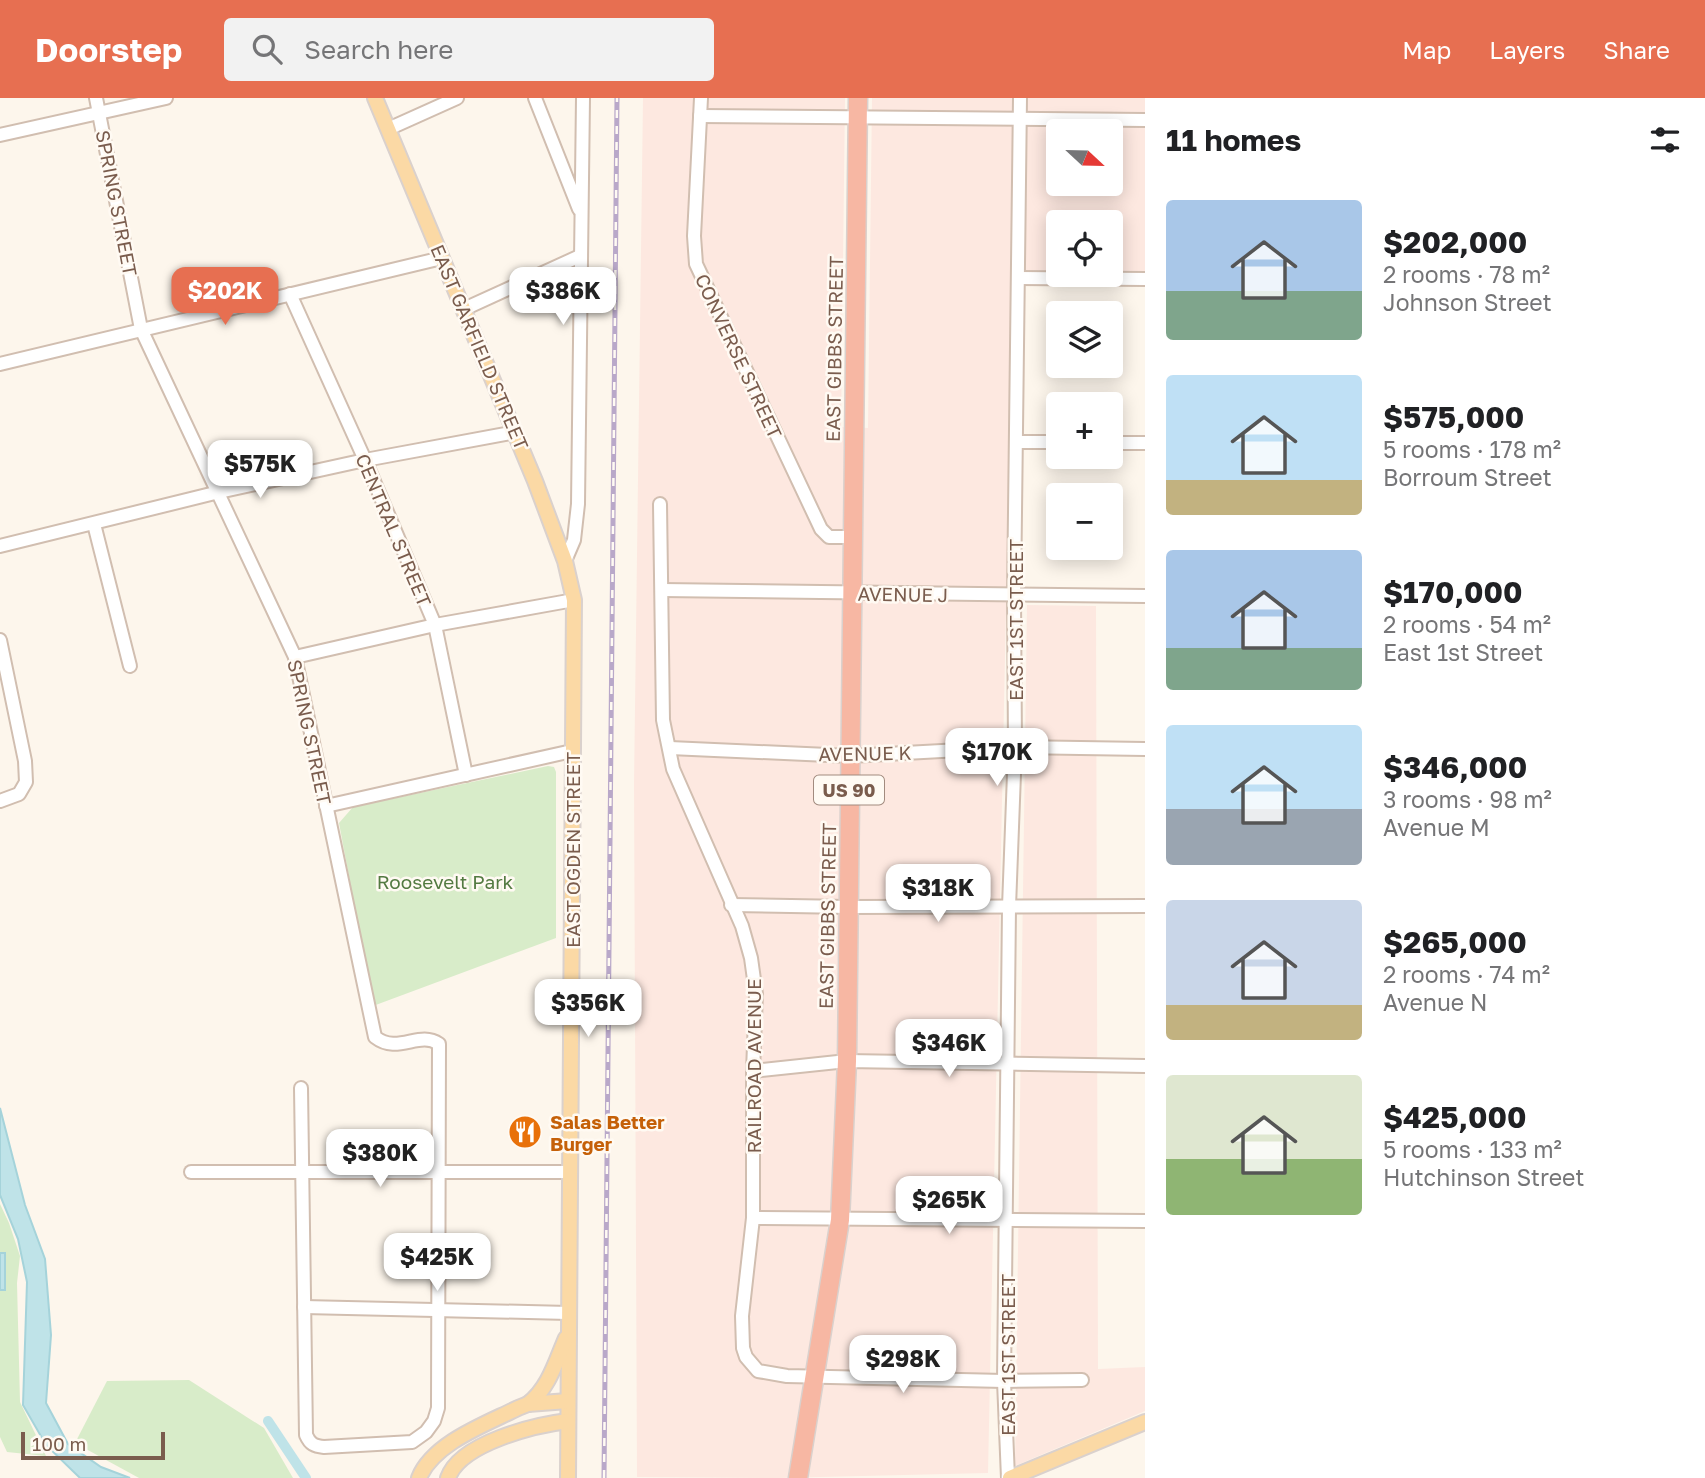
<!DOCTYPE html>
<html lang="en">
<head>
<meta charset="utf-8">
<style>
	:root { --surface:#fff; --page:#f2f2f2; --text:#202124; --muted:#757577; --accent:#e76f51 }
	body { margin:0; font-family:"Golos Text",sans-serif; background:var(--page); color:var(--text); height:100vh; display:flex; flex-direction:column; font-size:26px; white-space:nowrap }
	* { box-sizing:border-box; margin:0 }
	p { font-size:23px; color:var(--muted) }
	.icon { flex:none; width:38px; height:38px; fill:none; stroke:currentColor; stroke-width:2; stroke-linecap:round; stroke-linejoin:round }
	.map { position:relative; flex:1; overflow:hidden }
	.side { display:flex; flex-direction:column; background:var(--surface); width:560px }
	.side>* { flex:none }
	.needle { width:46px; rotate:112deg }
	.fabs { position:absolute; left:1046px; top:21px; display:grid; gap:14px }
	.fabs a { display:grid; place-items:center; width:77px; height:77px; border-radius:7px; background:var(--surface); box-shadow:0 4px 18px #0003; font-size:35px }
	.scale { position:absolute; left:21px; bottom:18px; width:144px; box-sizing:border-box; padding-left:7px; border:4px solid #7a5c4d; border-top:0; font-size:19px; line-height:24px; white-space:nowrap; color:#7a5c4d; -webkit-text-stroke:5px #fffaf3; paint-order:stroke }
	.price { position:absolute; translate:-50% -60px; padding:0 16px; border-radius:14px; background:#fff; color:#222; font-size:23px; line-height:46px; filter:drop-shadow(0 2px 4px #0008) }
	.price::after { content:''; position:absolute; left:50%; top:42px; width:21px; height:16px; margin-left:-10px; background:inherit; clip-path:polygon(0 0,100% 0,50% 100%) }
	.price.selected { background:var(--accent); color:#fff }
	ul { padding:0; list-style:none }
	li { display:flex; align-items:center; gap:21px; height:175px; padding:0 21px }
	li span { display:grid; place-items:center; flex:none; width:196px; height:140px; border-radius:7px; color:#555 }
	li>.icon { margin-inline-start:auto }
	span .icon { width:84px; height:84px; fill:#fffc; stroke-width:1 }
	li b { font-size:30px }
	h2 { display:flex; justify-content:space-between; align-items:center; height:84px; padding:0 21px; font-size:30px }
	header { display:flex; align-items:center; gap:42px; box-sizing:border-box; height:98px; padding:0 35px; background:var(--accent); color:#fff }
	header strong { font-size:33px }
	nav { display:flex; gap:38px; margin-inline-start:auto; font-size:24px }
	.search { width:490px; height:63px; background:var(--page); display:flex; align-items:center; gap:18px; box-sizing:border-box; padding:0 24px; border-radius:7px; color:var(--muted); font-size:26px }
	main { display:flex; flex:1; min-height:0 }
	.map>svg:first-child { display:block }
	.commercial { fill:#fde8e0; fill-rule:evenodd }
	.green { fill:#d8ecc9 }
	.water { fill:#bfe3e8; stroke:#a5d3da; stroke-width:2 }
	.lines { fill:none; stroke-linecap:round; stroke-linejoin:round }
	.canal { stroke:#bfe3e8; stroke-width:10 }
	.minor-casing { stroke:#d1beb0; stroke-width:16 }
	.major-casing { stroke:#dad1cd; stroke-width:18 }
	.highway-casing { stroke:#dad1cd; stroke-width:21 }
	.minor { stroke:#fff; stroke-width:12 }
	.major { stroke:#fbd9a5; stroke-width:14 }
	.highway { stroke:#f7b7a3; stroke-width:18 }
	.rail-casing { stroke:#b9a8c9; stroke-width:5 }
	.rail { stroke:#fffaf3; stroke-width:2.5; stroke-dasharray:8; stroke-linecap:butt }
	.labels { text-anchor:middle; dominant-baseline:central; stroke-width:5; stroke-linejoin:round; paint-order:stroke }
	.shield { fill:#fffaf3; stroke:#a28b7f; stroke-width:2 }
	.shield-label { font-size:18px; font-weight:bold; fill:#7a5c4d }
	.street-label { font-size:19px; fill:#7a5c4d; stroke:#fffaf3 }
	.park-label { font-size:19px; fill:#537a41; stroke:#fffaf3 }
	.food-label { font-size:19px; font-weight:bold; fill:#c56008; stroke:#fffaf3; text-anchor:start }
</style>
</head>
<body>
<header>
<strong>Doorstep</strong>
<div class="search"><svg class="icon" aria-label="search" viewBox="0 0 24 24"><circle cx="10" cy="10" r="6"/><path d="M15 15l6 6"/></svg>Search here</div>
<nav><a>Map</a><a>Layers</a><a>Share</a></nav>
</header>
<main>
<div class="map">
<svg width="1145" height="1380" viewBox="0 0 1145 1380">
	<rect width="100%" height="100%" fill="#fdf6ec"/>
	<g class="commercial">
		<path d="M643,0h202l-4,329 27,1 4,-330h273v173h-34v-49h-52v50l-46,1 -25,1200 -210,5 -141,-1 -3,-693zM1059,33h52v53h-52z"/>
		<polygon points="1027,507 1096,508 1098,1271 1145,1269 1145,1313 1015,1368"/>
	</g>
	<g class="green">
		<polygon points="548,668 554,669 556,674 556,840 373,908 339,725 353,709"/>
		<polygon points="0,1106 9,1125 20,1158 17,1185 20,1304 46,1358 7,1354 0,1339"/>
		<polygon points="189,1282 264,1330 293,1380 139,1380 75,1345 107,1283"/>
	</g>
	<g class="water">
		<polygon points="0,1010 25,1107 45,1161 51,1237 46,1305 68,1346 101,1369 130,1380 80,1380 46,1347 23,1307 27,1184 18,1141 0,1097"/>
		<rect x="0" y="1155" width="5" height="37"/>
	</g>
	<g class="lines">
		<polyline class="canal" points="268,1323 306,1380"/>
		<defs>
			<g id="minor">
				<path d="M96,0l45,231 154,328 80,380c23,18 44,-7 64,7l-1,364 -4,13 -8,11 -14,10 -88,5c-10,-1 -14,-3 -18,-12l-5,-347"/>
				<polyline points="535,0 579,111"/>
				<polyline points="701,0 694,138 696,166 821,431 829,439 852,439"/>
				<polyline points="700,18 1145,22"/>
				<polyline points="388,31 457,0"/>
				<polyline points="0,37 166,0"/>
				<polyline points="1018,180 1145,181"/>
				<polyline points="290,196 365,362 435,527 466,677"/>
				<polyline points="464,211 580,158"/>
				<polyline points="0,266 442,160"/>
				<polyline points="1016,344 1059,344"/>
				<polyline points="1111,345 1145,345"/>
				<polyline points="660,406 663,622 673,671 742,828 751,860 756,896 753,973 753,1120 742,1218 743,1250 746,1259 758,1273 787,1278 1004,1283 1082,1282"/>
				<polyline points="94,426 130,568"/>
				<polyline points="0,448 219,394 365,362 516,334"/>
				<polyline points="565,463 574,442 578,406 583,0"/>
				<polyline points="662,492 1145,498"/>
				<polyline points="0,542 25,663 26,684 19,696 0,703"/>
				<polyline points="295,559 435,527 574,502"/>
				<polyline points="670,650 850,658 1015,649 1145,651"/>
				<polyline points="326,708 572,653"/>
				<polyline points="731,807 848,809 1145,808"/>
				<polyline points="753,973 847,963 1145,968"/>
				<polyline points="191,1074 570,1074"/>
				<polyline points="753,1120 1145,1123"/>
				<polyline points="304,1209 569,1215"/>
				<polyline points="1008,1380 1004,1283 1009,809 1015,649 1014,497 1020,0"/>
			</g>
			<g id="major">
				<polyline points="375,0 535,383 565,463 574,502 568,1380"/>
				<path d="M528,1306c21,-16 28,-43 38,-66"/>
				<path d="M419,1380c14,-35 67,-54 99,-70l10,-4 40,-3"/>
				<path d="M448,1380c12,-35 87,-53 120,-57"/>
				<polyline points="1010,1380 1145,1324"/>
			</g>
			<polyline id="highway" points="798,1380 840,1122 847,963 858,0"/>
		</defs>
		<use href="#minor" class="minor-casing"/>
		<use href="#major" class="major-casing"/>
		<use href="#highway" class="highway-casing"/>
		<use href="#minor" class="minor"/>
		<use href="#major" class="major"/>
		<use href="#highway" class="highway"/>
		<defs>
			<polyline id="rail" points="604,1380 617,0"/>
		</defs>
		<use href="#rail" class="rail-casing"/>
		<use href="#rail" class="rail"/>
	</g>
	<defs>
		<symbol id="restaurant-disc" viewBox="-11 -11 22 22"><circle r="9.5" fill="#e8710a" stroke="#fffaf3"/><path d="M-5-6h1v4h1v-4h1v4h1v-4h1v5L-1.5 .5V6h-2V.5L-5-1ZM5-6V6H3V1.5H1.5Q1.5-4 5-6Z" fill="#fff"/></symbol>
	</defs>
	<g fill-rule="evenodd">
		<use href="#restaurant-disc" x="506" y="1015" width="38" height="38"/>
	</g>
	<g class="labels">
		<rect class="shield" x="814" y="677.5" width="70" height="29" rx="5"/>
		<g class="shield-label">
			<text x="849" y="692">US 90</text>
		</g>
		<g class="street-label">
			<text transform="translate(117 105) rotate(79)">SPRING STREET</text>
			<text transform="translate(480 249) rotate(67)">EAST GARFIELD STREET</text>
			<text transform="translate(834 251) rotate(-89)">EAST GIBBS STREET</text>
			<text transform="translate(739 258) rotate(65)">CONVERSE STREET</text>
			<text transform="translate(394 432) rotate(67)">CENTRAL STREET</text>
			<text transform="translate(903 496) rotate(1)">AVENUE J</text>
			<text transform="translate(1015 522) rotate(-90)">EAST 1ST STREET</text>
			<text transform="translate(310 634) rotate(78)">SPRING STREET</text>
			<text transform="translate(865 655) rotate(-1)">AVENUE K</text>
			<text transform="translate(572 752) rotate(-90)">EAST OGDEN STREET</text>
			<text transform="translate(827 818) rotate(-89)">EAST GIBBS STREET</text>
			<text transform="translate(753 968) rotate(-90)">RAILROAD AVENUE</text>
			<text transform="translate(1007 1257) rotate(-90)">EAST 1ST STREET</text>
		</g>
		<g class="park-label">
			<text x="445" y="783">Roosevelt Park</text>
		</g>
		<g class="food-label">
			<text x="550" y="1023">Salas Better<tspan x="550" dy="22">Burger</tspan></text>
		</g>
	</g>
</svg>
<div class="fabs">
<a><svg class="needle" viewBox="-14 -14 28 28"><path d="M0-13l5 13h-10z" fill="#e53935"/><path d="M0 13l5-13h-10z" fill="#757577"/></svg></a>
<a><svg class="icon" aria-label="locate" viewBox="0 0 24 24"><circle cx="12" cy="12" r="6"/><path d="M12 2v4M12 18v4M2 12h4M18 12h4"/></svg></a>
<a><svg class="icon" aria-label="layers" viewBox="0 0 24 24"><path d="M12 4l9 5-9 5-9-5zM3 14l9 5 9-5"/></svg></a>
<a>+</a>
<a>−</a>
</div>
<div class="scale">100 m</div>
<b class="price selected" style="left:225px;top:229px">$202K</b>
<b class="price" style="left:563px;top:229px">$386K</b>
<b class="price" style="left:260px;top:402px">$575K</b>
<b class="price" style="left:997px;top:690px">$170K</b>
<b class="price" style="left:938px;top:826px">$318K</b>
<b class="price" style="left:588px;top:941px">$356K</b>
<b class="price" style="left:949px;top:981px">$346K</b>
<b class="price" style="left:380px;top:1091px">$380K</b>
<b class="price" style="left:949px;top:1138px">$265K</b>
<b class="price" style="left:437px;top:1195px">$425K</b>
<b class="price" style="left:903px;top:1297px">$298K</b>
</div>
<section class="side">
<h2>11 homes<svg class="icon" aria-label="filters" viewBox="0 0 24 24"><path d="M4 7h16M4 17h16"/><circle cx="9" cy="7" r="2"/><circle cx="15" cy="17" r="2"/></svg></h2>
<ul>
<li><span style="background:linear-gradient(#a9c7e8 65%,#7fa58c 0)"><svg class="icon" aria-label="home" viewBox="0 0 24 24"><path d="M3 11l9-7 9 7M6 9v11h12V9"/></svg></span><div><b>$202,000</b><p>2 rooms · 78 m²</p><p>Johnson Street</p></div></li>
<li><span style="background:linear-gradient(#bfe0f5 75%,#c2b280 0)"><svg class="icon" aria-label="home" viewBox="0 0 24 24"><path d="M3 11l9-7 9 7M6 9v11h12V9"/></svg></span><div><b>$575,000</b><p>5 rooms · 178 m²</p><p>Borroum Street</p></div></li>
<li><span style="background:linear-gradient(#a9c7e8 70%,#7fa58c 0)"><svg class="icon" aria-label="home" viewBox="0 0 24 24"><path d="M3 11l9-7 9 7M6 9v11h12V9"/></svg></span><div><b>$170,000</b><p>2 rooms · 54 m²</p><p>East 1st Street</p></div></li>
<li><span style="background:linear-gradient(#bfe0f5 60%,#9aa5b1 0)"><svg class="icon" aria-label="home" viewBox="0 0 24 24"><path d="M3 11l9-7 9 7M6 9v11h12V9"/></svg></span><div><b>$346,000</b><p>3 rooms · 98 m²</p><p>Avenue M</p></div></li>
<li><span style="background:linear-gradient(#c9d6e8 75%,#c2b280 0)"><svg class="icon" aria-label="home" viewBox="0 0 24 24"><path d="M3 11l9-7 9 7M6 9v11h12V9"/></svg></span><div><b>$265,000</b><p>2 rooms · 74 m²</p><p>Avenue N</p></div></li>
<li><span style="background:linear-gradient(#dfe7d0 60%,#8fb573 0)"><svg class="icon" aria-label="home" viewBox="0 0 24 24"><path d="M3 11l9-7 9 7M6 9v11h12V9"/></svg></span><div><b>$425,000</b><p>5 rooms · 133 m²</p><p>Hutchinson Street</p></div></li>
</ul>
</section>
</main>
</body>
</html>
